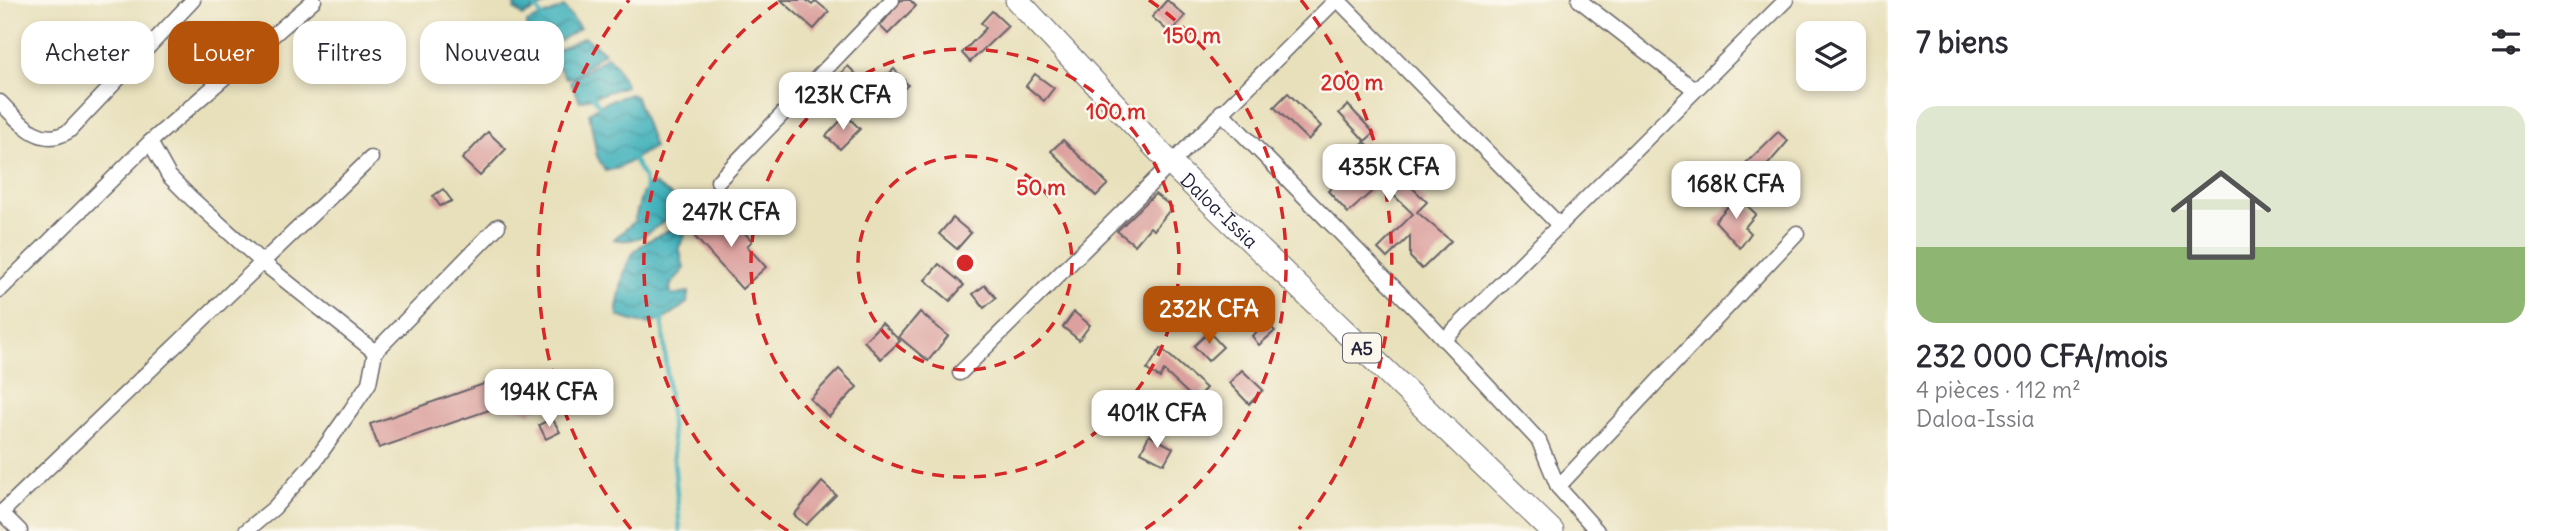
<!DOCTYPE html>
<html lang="fr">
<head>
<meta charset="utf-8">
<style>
	:root { --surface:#fff; --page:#f2f2f3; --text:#2b2b33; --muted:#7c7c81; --line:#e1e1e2; --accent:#b45309 }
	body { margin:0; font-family:Delius,sans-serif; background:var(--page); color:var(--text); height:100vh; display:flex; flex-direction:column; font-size:26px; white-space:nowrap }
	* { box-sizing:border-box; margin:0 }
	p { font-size:23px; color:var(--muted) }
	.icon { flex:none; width:38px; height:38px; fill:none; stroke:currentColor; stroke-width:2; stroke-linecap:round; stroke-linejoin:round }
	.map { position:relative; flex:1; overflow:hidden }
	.panel { display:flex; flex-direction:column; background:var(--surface); width:665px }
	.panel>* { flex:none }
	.hud { position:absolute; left:21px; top:21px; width:665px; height:63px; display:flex; gap:14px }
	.buttons { position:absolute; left:1796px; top:21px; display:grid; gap:14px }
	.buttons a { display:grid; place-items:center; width:70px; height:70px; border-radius:14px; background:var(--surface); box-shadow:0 4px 10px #0003; font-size:35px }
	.price { position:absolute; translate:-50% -60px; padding:0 16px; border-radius:14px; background:#fff; color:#222; font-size:23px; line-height:46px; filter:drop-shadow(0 2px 4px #0008) }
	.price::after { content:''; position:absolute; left:50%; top:42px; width:21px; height:16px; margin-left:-10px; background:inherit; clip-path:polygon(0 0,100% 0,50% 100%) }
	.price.on { background:var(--accent); color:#fff }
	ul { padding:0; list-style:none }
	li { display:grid; align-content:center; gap:14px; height:371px; padding:0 28px }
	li+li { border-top:2px solid var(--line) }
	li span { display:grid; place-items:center; height:217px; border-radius:21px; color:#555 }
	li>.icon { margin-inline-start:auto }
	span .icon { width:126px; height:126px; fill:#fffc; stroke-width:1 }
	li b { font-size:30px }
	h2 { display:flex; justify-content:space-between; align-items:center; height:84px; padding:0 28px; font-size:30px }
	.tag { padding:0 24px; border-radius:21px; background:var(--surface); box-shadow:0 4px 10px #0003; font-size:24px; line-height:63px }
	.tag.on { background:var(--accent); color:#fff }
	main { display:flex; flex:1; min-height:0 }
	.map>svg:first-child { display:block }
	.water { fill:url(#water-waves); stroke:#326a7c; stroke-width:2 }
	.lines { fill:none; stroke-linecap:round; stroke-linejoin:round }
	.stream { stroke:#42b2bc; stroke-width:4.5 }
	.building { fill:#dca09e }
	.street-casing { stroke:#676468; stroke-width:17 }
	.primary-casing { stroke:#676468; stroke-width:25 }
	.street { stroke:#fff; stroke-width:14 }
	.primary { stroke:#fff; stroke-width:23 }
	.ring { fill:none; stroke:#d62828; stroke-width:3.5; stroke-dasharray:12 9 }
	.labels { text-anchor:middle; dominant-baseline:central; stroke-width:5; stroke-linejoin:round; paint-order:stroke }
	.shield { fill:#fbf7ec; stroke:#636270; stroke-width:2 }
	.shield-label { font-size:18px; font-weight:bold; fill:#22223b }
	.street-label { font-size:19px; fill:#22223b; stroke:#fbf7ec }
	.centre { fill:#d62828; stroke:#fbf7ec; stroke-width:3.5 }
	.ring-label { font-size:21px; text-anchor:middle; font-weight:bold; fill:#d62828; stroke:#fbf7ec; stroke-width:5; stroke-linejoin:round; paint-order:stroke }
</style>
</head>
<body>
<main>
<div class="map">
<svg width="1888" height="531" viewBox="0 0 1888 531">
	<defs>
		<pattern id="water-waves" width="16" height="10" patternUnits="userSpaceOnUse" patternTransform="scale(1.75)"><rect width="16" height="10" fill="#42b2bc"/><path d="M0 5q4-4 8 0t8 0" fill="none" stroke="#37909a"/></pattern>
	</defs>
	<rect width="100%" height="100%" fill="#fbf7ec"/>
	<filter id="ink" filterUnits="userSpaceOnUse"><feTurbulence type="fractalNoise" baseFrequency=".0143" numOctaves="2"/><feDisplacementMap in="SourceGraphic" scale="14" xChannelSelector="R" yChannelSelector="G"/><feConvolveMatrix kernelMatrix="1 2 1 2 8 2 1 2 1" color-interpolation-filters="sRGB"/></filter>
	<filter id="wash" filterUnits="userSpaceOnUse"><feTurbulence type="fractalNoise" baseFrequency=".00686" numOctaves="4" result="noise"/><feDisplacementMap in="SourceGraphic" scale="28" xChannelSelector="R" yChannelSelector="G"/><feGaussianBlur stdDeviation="1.57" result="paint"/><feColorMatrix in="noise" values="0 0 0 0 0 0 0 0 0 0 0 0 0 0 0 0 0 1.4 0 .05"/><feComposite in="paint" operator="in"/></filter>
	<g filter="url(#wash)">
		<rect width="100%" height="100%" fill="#e8e0bb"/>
		<g class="water">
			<polygon points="516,0 554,0 523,16 514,9"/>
			<polygon points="564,7 580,28 543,51 527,29 527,23"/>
			<polygon points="585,37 604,52 574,77 566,78 550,54"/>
			<polygon points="607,56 615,64 626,86 580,101 570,82"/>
			<polygon points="630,94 636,97 654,147 619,168 605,171 597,156 589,113 606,102"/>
			<path d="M654,184l17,11 13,15 -1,5c-6,3 -16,4 -21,8 -16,12 -28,21 -48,16l20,-17 8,-28 7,-9z"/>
			<path d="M681,225l4,11 -6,11 5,22 -14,17 1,9 18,-3 -2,11c-28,20 -33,28 -69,13l-1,-8c11,-58 10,-59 64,-83z"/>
		</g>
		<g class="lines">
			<g class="stream">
				<polyline points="531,0 544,20"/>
				<polyline points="590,92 601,108"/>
				<polyline points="632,157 644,177 646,194"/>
				<polyline points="662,317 680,531"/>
			</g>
		</g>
		<g id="blocks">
			<g class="building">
				<polygon points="781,0 806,0 812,5 816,1 829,12 814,29"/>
				<polygon points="901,0 910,0 916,6 888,34 880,26"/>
				<polygon points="1167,0 1185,16 1170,33 1152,17"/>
				<polygon points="992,11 1008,26 970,62 962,53 986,28 981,23"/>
				<polygon points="848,66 866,84 844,106 826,88"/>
				<polygon points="894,69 908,85 892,100 878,84"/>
				<polygon points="1035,74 1054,88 1044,101 1026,86"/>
				<polygon points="1288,93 1321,126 1308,140 1274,107"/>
				<polygon points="1348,105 1374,133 1365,141 1339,113"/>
				<polygon points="846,115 860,129 840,149 826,136"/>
				<polygon points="488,132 506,149 480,176 462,159"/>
				<polygon points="1778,132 1788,141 1759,175 1746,163"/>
				<polygon points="1063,140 1108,184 1096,196 1051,151"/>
				<polygon points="1365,142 1427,202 1417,212 1451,241 1422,269 1410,257 1410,236 1387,258 1378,249 1413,214 1381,183 1348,213 1328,191 1348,173 1341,164"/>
				<polygon points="443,189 452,201 440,206 433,196"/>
				<polygon points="1155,194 1172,207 1154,230 1150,227 1135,245 1117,231"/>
				<polygon points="1737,196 1756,214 1745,227 1751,233 1740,248 1715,221"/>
				<polygon points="723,209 752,241 747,246 766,267 742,289 695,237"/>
				<polygon points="953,218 971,233 957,249 939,234"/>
				<polygon points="939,264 964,285 950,301 925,280"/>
				<polygon points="985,285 996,298 984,308 973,294"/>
				<polygon points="1239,288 1247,297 1232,312 1223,303"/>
				<polygon points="1170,298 1190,317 1177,330 1157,310"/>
				<polygon points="920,312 948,336 928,361 899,337"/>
				<polygon points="1074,312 1090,325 1079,340 1063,327"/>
				<polygon points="882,323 900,341 881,359 864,341"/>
				<polygon points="1267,323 1275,331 1259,345 1252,336"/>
				<polygon points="1209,332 1223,347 1208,361 1194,346"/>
				<polygon points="1161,348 1206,388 1195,400 1164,371 1160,378 1147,370"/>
				<polygon points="839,369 857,387 829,417 810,399"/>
				<polygon points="1242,370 1263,390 1249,404 1229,383"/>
				<polygon points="495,380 504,405 379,448 370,424"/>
				<polygon points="517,391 537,401 531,414 511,404"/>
				<polygon points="552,418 560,432 546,439 539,425"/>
				<polygon points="1149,435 1173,448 1164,464 1141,452"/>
				<polygon points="822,482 836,495 806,525 794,515"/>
			</g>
		</g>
	</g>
	<g filter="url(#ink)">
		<use href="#blocks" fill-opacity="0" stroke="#676468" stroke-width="2"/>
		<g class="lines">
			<defs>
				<g id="street">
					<polyline points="1338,0 1559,225"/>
					<polyline points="1579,0 1695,90"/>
					<path d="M0,102c20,20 40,47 69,29l124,-131"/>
					<polyline points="1221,112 1427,321 1539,441 1558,487 1597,531"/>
					<polyline points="150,142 169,176 192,199 262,262 375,352"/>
					<polyline points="718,181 892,0"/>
					<polyline points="0,290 150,142 314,0"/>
					<polyline points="1444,340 1786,0"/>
					<polyline points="960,373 1336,0"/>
					<polyline points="1558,487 1797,233"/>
					<polyline points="2,513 20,531"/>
					<polyline points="0,514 371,158"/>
					<polyline points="246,531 274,508 315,461 351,410 369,383 375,352 498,226"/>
				</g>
				<g id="primary">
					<path id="s1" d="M1017,0l154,164 381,367"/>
				</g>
			</defs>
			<use href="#street" class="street-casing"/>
			<use href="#primary" class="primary-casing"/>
			<use href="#street" class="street"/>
			<use href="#primary" class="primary"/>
		</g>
	</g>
	<g class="ring">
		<circle cx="965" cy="263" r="107"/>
		<circle cx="965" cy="263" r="214"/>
		<path d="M788 531A321 321 0 0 1 781 0M1149 0A321 321 0 0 1 1142 531"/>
		<path d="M631 529A427 427 0 0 1 629 0M1301 0A427 427 0 0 1 1299 529"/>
	</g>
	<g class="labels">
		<rect class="shield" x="1343" y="333.5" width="38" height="29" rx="5"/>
		<g class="shield-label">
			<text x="1362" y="348">A5</text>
		</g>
		<g class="street-label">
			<text stroke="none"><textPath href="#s1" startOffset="292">Daloa-Issia</textPath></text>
		</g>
	</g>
	<circle cx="965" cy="263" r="10" class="centre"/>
	<g class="ring-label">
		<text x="1192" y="43">150 m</text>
		<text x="1352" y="90">200 m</text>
		<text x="1116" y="119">100 m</text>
		<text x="1041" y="195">50 m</text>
	</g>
</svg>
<div class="buttons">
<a><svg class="icon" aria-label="layers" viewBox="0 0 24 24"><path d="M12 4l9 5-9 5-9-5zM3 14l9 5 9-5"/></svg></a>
</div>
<b class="price" style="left:843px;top:132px">123K CFA</b>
<b class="price" style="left:1389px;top:204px">435K CFA</b>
<b class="price" style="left:1736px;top:221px">168K CFA</b>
<b class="price" style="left:731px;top:249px">247K CFA</b>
<b class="price on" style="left:1209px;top:346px">232K CFA</b>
<b class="price" style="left:549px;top:429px">194K CFA</b>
<b class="price" style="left:1157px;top:450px">401K CFA</b>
<div class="hud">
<a class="tag">Acheter</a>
<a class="tag on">Louer</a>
<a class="tag">Filtres</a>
<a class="tag">Nouveau</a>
</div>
</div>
<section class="panel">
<h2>7 biens<svg class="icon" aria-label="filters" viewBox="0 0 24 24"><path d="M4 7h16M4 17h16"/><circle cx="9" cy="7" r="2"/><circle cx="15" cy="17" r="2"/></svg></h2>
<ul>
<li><span style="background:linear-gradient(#dfe7d0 65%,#8fb573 0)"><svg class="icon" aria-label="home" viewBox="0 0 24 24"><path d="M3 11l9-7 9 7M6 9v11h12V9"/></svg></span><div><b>232 000 CFA/mois</b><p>4 pièces · 112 m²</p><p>Daloa-Issia</p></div></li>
</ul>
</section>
</main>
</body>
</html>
